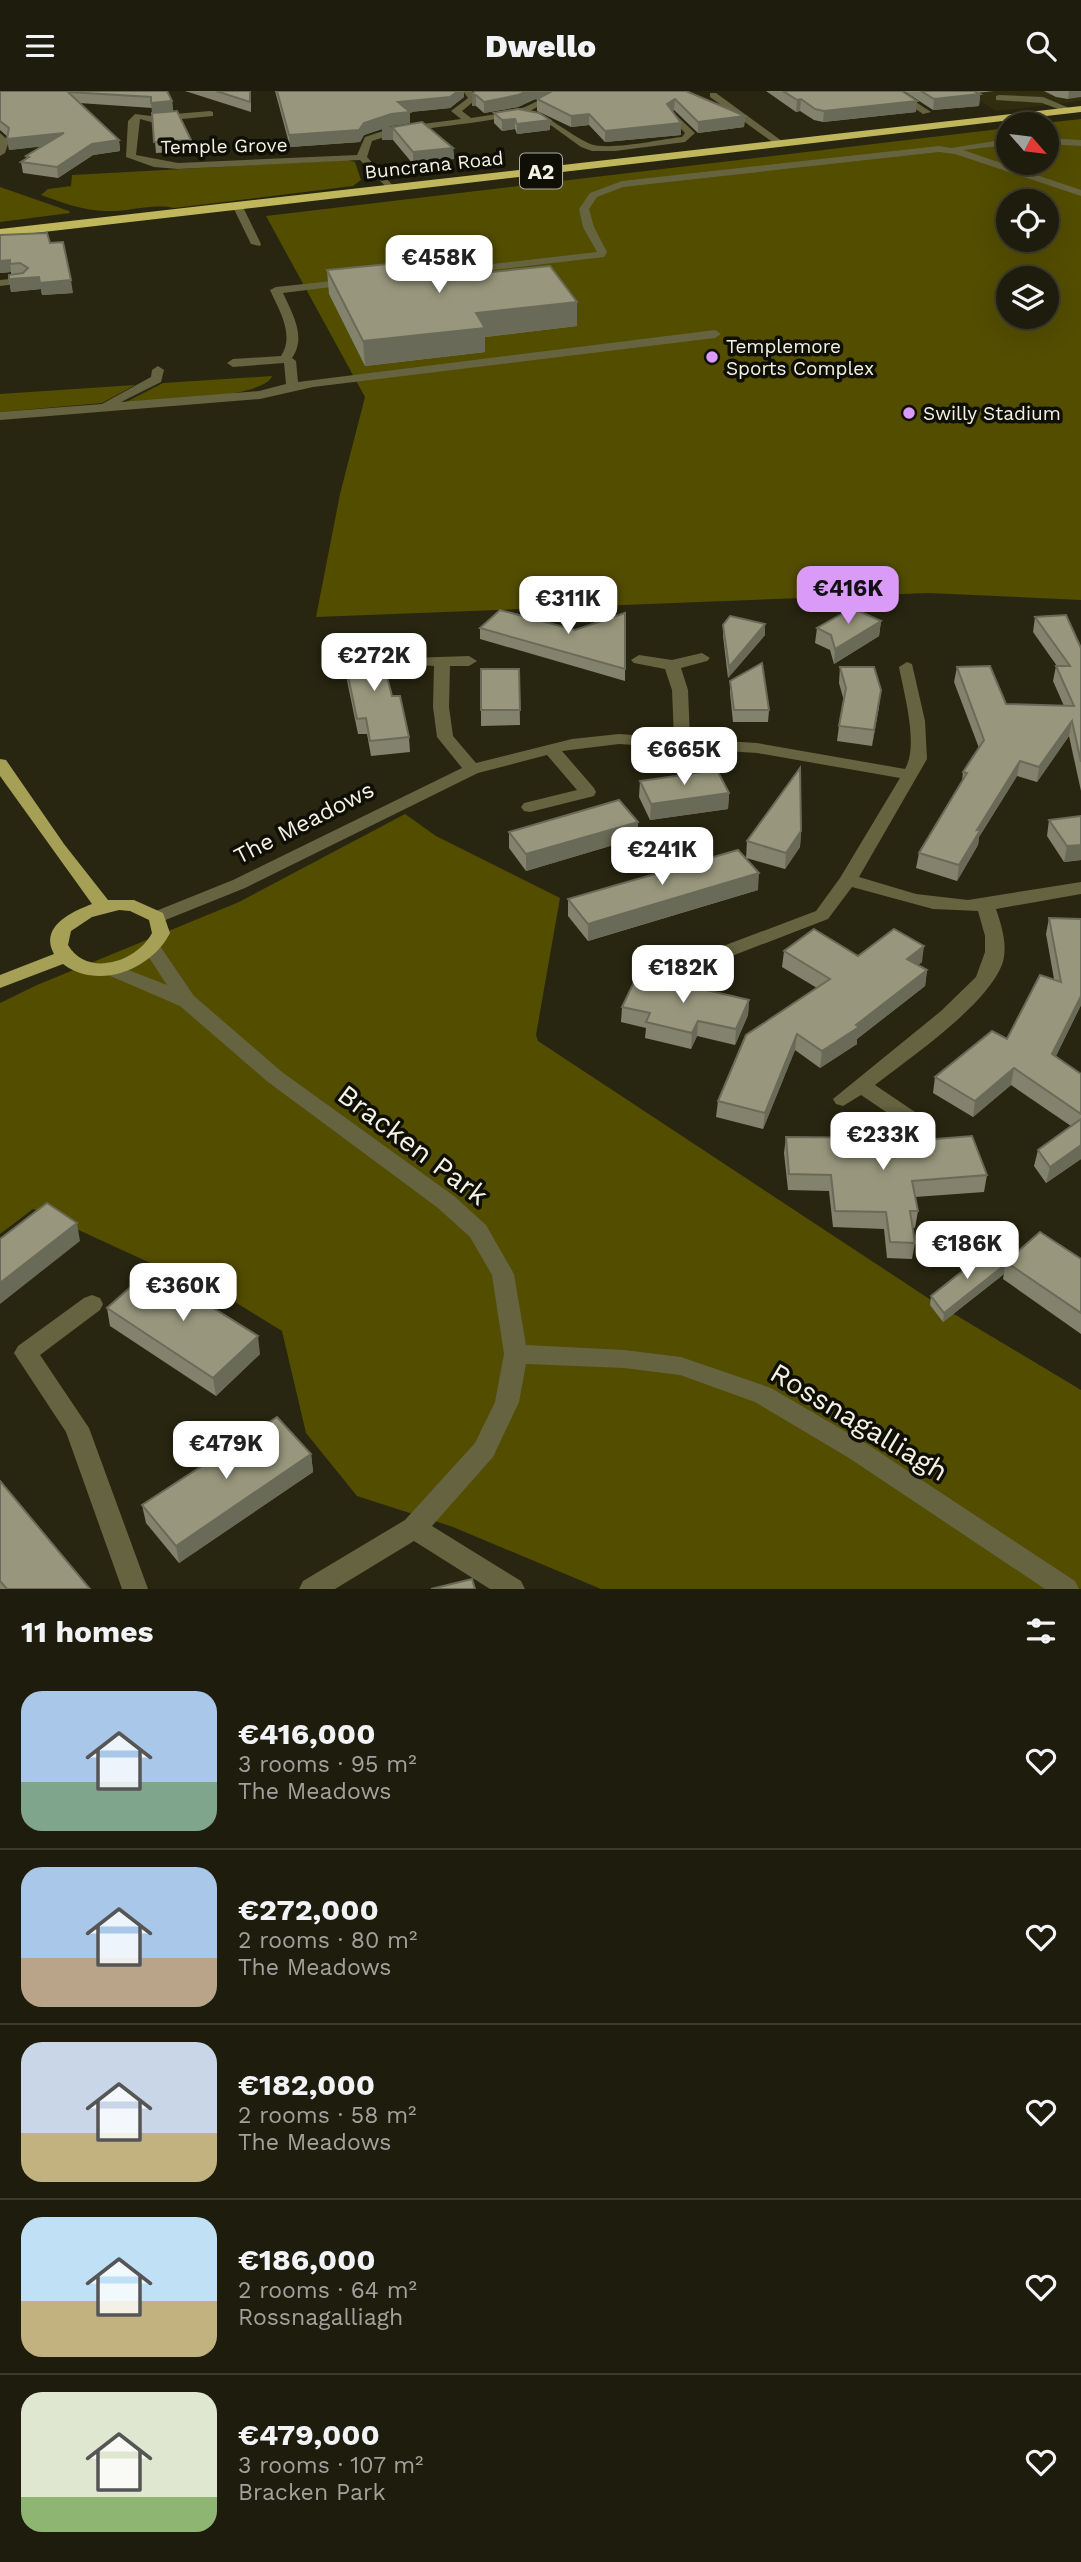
<!DOCTYPE html>
<html lang="en">
<head>
<meta charset="utf-8">
<style>
	:root { --surface:#1e1c0c; --page:#262515; --text:#f1f3f6; --muted:#a1a19d; --line:#3c3a2d; --accent:#d99af8 }
	body { margin:0; font-family:"Work Sans",sans-serif; background:var(--page); color:var(--text); height:100vh; display:flex; flex-direction:column; font-size:26px; white-space:nowrap }
	* { box-sizing:border-box; margin:0 }
	p { font-size:23px; color:var(--muted) }
	.icon { flex:none; width:38px; height:38px; fill:none; stroke:currentColor; stroke-width:2; stroke-linecap:round; stroke-linejoin:round }
	.map { position:relative; height:1498px; overflow:hidden }
	.panel { display:flex; flex-direction:column; background:var(--surface); flex:1 }
	.panel>* { flex:none }
	.needle { width:46px; rotate:118deg }
	.fabs { position:absolute; left:996px; top:21px; display:grid; gap:14px }
	.fabs a { display:grid; place-items:center; width:63px; height:63px; border-radius:50%; background:var(--surface); box-shadow:0 7px 28px #0002,0 0 0 2px var(--line); font-size:35px }
	.price { position:absolute; translate:-50% -60px; padding:0 16px; border-radius:14px; background:#fff; color:#222; font-size:23px; line-height:46px; filter:drop-shadow(0 2px 4px #0008) }
	.price::after { content:''; position:absolute; left:50%; top:42px; width:21px; height:16px; margin-left:-10px; background:inherit; clip-path:polygon(0 0,100% 0,50% 100%) }
	.price.on { background:var(--accent); color:#111 }
	ul { padding:0; list-style:none }
	li { display:flex; align-items:center; gap:21px; height:175px; padding:0 21px }
	li+li { border-top:2px solid var(--line) }
	li span { display:grid; place-items:center; flex:none; width:196px; height:140px; border-radius:21px; color:#555 }
	li>.icon { margin-inline-start:auto }
	span .icon { width:84px; height:84px; fill:#fffc; stroke-width:1 }
	li b { font-size:30px }
	h2 { display:flex; justify-content:space-between; align-items:center; height:84px; padding:0 21px; font-size:30px }
	header { display:flex; justify-content:space-between; align-items:center; height:91px; padding:0 21px; background:var(--surface); font-size:32px; font-weight:800 }
	.map>svg:first-child { display:block }
	.built { fill:#312e10 }
	.green { fill:#534d00; fill-rule:evenodd }
	.lines { fill:none; stroke-linecap:round; stroke-linejoin:round }
	.minor { fill:#666340; fill-rule:evenodd }
	.major { fill:#a69f56; fill-rule:evenodd }
	.highway { fill:#c0b75d; fill-rule:evenodd }
	.wall { fill:#83826c }
	.shaded-wall { fill:#6a6a58 }
	.building { fill:#98977d; stroke:#6a6a58; stroke-width:2 }
	.poi-dot { fill:#d99af8; stroke:#100f06; stroke-width:2.5 }
	.labels { text-anchor:middle; dominant-baseline:central; stroke-width:7; stroke-linejoin:round; paint-order:stroke }
	.far-street-label { font-size:19px; fill:#f3f2e4; stroke:#100f06 }
	.far-poi-label { font-size:19px; fill:#f3f2e4; stroke:#100f06; text-anchor:start }
	.shield { fill:#100f06; stroke:#afaea1; stroke-width:2 }
	.shield-label { font-size:21px; font-weight:bold; fill:#f3f2e4 }
	.street-label { font-size:23px; fill:#f3f2e4; stroke:#100f06 }
	.near-street-label { font-size:28px; fill:#f3f2e4; stroke:#100f06 }
</style>
</head>
<body>
<header><svg class="icon" aria-label="menu" viewBox="0 0 24 24"><path d="M4 6h16M4 12h16M4 18h16"/></svg>Dwello<svg class="icon" aria-label="search" viewBox="0 0 24 24"><circle cx="10" cy="10" r="6"/><path d="M15 15l6 6"/></svg></header>
<div class="map">
<svg width="1081" height="1498" viewBox="0 0 1081 1498">
	<rect width="100%" height="100%" fill="#282610"/>
	<polygon class="built" points="965,0 1081,0 1081,10 996,20"/>
	<g class="green">
		<path d="M1081,28v481l-153,-7 -612,24 24,-123 25,-97 -99,-181 742,-88v35h38v-39h-10zM1008,110h38v39h-38zM1008,187h38v39h-38z"/>
		<path d="M347,69l8,2 6,18 -8,6 -179,22c-23,-5 -45,4 -68,3 -22,0 -45,-9 -65,-16l7,-6 23,-3 1,-11z"/>
		<polygon points="0,96 69,120 70,122 0,131"/>
		<path d="M272,285c-8,23 -124,25 -150,28l41,-21z"/>
		<polygon points="135,294 102,312 0,321 0,303"/>
		<polygon points="405,723 436,745 560,807 536,944 538,950 934,1211 1081,1299 1081,1498 601,1498 453,1436 357,1405 306,1342 282,1240 235,1211 33,1118 0,1143 0,912 37,894 239,811"/>
	</g>
	<g class="lines">
		<g class="minor">
			<path d="M463,0h9l6,7 -16,13 9,7c18,-3 37,-5 54,-11 15,-6 25,-16 41,-16l-36,20c23,7 37,22 58,32 18,9 73,-4 94,-6l3,-4 -16,-17 5,-3 21,20 -10,9 -70,9h-23l-11,-4 -29,-21 -25,-10v-4c-51,15 -105,12 -155,29l-5,16 28,31 -5,3 -30,-31 -182,9 -24,-2 -28,-10 2,-36 7,-7 16,2 59,-5 3,1v4l-62,6 -11,-3 -4,36 42,8 179,-8 8,-18 27,-9 69,-9 -10,-8 17,-13z"/>
			<polygon points="889,0 899,0 931,21 923,23"/>
			<polygon points="710,2 716,2 786,53 778,55 710,6"/>
			<polygon points="999,4 1043,6 1074,19 1069,22 1042,12 996,9 996,5"/>
			<polygon points="0,42 9,50 5,62 0,65"/>
			<polygon points="1046,47 1081,49 1081,55 1046,53"/>
			<polygon points="1008,48 1008,54 963,59 1081,99 1081,105 955,63 939,61 623,96 597,106 589,118 594,136 607,161 604,166 466,182 460,179 466,176 597,161 583,136 579,118 590,102 622,90 939,55 951,57"/>
			<polygon points="237,111 242,114 261,153 260,155 251,153 232,114"/>
			<polygon points="21,187 27,190 25,192 0,195 0,189"/>
			<path d="M351,188l4,1v4l-72,9c9,20 24,44 9,65l4,3 2,21 417,-52 6,4 -6,4 -402,49 -53,12 -260,21v-8l102,-8 49,-27 1,-7 6,-4 6,4 -3,12 -40,20 138,-11 27,-7 -2,-21 -51,4 -6,-4 6,-4 48,-3c14,-21 -2,-46 -11,-66l6,-3z"/>
			<path d="M702,562l8,5 -3,3 -26,7 7,22 2,49 67,4 148,26c14,-24 -1,-75 -6,-102l8,-5 5,2 13,57 2,38 -68,118 57,17 52,6 113,-18v12l-85,15c6,18 13,40 5,58 -18,41 -90,90 -126,118l43,29 3,5 -3,5 -7,2 -7,-2 -43,-29 -18,11 -7,-2 -3,-5 108,-88 35,-34 9,-25v-16l-7,-25 -45,-2 -81,-22 -24,32 -104,40h-14l-2,-4 2,-4 106,-40 24,-33 60,-100 -143,-25 -138,-9 -57,7 32,37 2,4 -2,4 -64,16 -6,-1 -3,-4 3,-4 53,-13 -30,-35 -69,18 -233,115 -82,33h-12l-3,-4 3,-4 82,-33 229,-112 -25,-31 -4,-30 1,-41 -24,-2 -3,-3 3,-3 59,-2 8,5 -8,5h-19l-1,41 4,29 23,27 96,-24 47,-5 55,4 -2,-48 -7,-21 -31,-6 -3,-3 8,-5 33,5z"/>
			<polygon points="153,853 160,855 194,905 282,981 454,1105 486,1134 514,1183 526,1254 624,1259 681,1266 771,1297 867,1353 1075,1490 1079,1498 1045,1498 849,1367 755,1311 680,1284 624,1277 526,1273 519,1311 493,1366 432,1435 521,1490 525,1498 490,1498 414,1450 335,1498 299,1498 303,1490 405,1429 475,1352 495,1311 504,1263 492,1184 470,1146 438,1117 268,991 180,915 101,881 99,877 101,873 108,871 167,894 144,859 146,855"/>
			<polygon points="92,1204 100,1207 103,1213 100,1219 40,1264 89,1337 148,1498 122,1498 66,1341 14,1262 18,1255 84,1207"/>
		</g>
		<path class="major" d="M0,668l6,1 58,84 44,56h26l29,13 7,20c-18,36 -71,58 -107,31l-63,24v-13l54,-21c-15,-27 17,-42 38,-50l-92,-128zM119,819l11,1 19,9 3,13c-15,29 -65,45 -84,12l3,-14 21,-14z"/>
		<polygon class="highway" points="1081,15 1081,21 0,146 0,138"/>
	</g>
	<g class="wall">
		<polygon points="0,0 167,0 172,10 173,20 191,49 192,60 156,62 152,17 79,12 119,49 120,60 93,64 58,87 23,82 21,71 26,68 26,65 42,55 9,59 8,46 0,39"/>
		<polygon points="185,0 251,0 251,21"/>
		<polygon points="275,0 464,0 464,6 450,17 410,21 410,32 391,35 364,44 360,51 290,56"/>
		<polygon points="475,0 686,0 745,25 744,36 698,42 674,19 672,21 681,32 681,44 605,51 589,34 571,36 537,20 537,8 551,1 518,16 484,22 476,15 472,15 472,4"/>
		<polygon points="766,0 902,0 916,21 823,31 814,29 800,20 796,21"/>
		<polygon points="904,0 994,0 977,2 980,3 979,15 933,19"/>
		<polygon points="1044,0 1081,0 1068,8 1056,6"/>
		<polygon points="494,22 550,29 550,39 517,43 515,38 502,40 494,32"/>
		<polygon points="422,31 453,57 454,68 413,73 393,49 382,49 382,38"/>
		<polygon points="0,144 50,152 73,202 42,204 41,198 11,201 9,188 11,184 11,181 0,182"/>
		<polygon points="442,171 492,181 577,211 577,235 485,246 485,261 365,275 329,203 327,179"/>
		<polygon points="625,522 625,590 480,548 480,537 575,539"/>
		<polygon points="1035,526 1081,557 1081,700 1069,645 1037,691 1017,685 979,746 978,754 957,790 916,777 919,762 962,690 963,681 979,657 954,591 957,576 1006,613 1064,615 1053,590 1056,575 1057,575 1033,541"/>
		<polygon points="881,530 879,545 834,573 830,559 815,552 817,537"/>
		<polygon points="723,534 765,544 728,587 723,545"/>
		<polygon points="342,556 392,605 409,646 410,661 371,665 367,643 358,643 343,570"/>
		<polygon points="840,576 879,615 872,655 837,650 839,635 844,610 839,592"/>
		<polygon points="519,578 520,634 481,635 481,619"/>
		<polygon points="730,590 769,619 768,631 733,631 730,602"/>
		<polygon points="640,690 729,702 728,718 650,729 639,706"/>
		<polygon points="1081,725 1081,769 1064,771 1047,745 1049,729"/>
		<polygon points="638,731 637,747 526,780 509,757 509,741"/>
		<polygon points="801,740 800,756 785,778 746,767 747,750"/>
		<polygon points="758,799 588,850 568,825 568,808"/>
		<polygon points="1049,827 1081,914 1056,965 1081,983 1081,1068 1046,1092 1034,1075 1038,1059 1071,1035 1011,994 973,1026 933,1002 935,986 1007,948 1054,888 1046,843"/>
		<polygon points="784,860 858,865 922,871 918,874 927,879 925,895 857,948 857,953 820,977 795,959 763,1038 716,1026 718,1010 817,897 782,876"/>
		<polygon points="749,909 748,924 735,954 697,945 691,958 645,947 646,937 621,931 622,916"/>
		<polygon points="786,1046 886,1052 987,1084 984,1101 915,1106 918,1120 915,1137 912,1136 915,1152 912,1168 887,1167 884,1138 833,1136 829,1100 788,1099 784,1062"/>
		<polygon points="1081,1168 1081,1243 1003,1188 1004,1183 943,1231 930,1214 931,1205 1006,1173 1006,1171"/>
		<polygon points="107,1217 260,1263 216,1305 110,1235"/>
		<polygon points="311,1363 313,1381 179,1472 146,1432 142,1414"/>
		<polygon points="0,1390 90,1498 0,1498"/>
	</g>
	<g class="shaded-wall">
		<polygon points="458,0 464,0 464,6 450,17 410,21 410,32 391,35 364,44 360,51 290,56 289,44 364,32 398,11"/>
		<polygon points="528,0 554,0 549,1 518,16 484,22 484,11"/>
		<polygon points="1069,0 1081,0 1081,6 1068,8"/>
		<polygon points="980,3 979,15 933,19 934,8"/>
		<rect x="472" y="4" width="4" height="11"/>
		<polygon points="675,8 674,19 666,25 667,13"/>
		<polygon points="801,8 800,20 796,21 797,9"/>
		<polygon points="172,10 173,20 152,22 151,12"/>
		<polygon points="917,10 916,21 823,31 824,20"/>
		<polygon points="589,23 589,34 571,36 571,25"/>
		<polygon points="745,25 744,36 698,42 698,31"/>
		<polygon points="515,28 515,38 502,40 502,29"/>
		<polygon points="550,29 550,39 517,43 517,33"/>
		<polygon points="681,32 681,44 605,51 605,40"/>
		<polygon points="393,37 393,49 382,49 382,38"/>
		<polygon points="64,42 66,53 9,59 7,48"/>
		<polygon points="119,49 120,60 93,64 58,87 57,76 92,53"/>
		<polygon points="453,57 454,68 413,73 413,61"/>
		<polygon points="10,169 11,181 0,182 0,170"/>
		<polygon points="39,186 71,189 73,202 42,204 41,198 11,201 9,188"/>
		<polygon points="577,211 577,235 485,246 485,261 365,275 363,250 476,222"/>
		<polygon points="881,530 879,545 834,573 835,558"/>
		<polygon points="765,533 765,544 728,587 729,576"/>
		<polygon points="881,599 879,615 872,655 874,639"/>
		<polygon points="1072,630 1069,645 1037,691 1039,676"/>
		<polygon points="1020,670 1017,685 979,746 978,754 957,790 959,774 977,739"/>
		<polygon points="729,702 728,718 650,729 651,713"/>
		<polygon points="638,731 637,747 526,780 526,763"/>
		<polygon points="801,740 800,756 785,778 786,762"/>
		<polygon points="1081,754 1081,769 1064,771 1067,755"/>
		<polygon points="759,782 758,799 588,850 588,833"/>
		<polygon points="924,855 922,871 905,884 907,868"/>
		<polygon points="927,879 925,895 857,948 857,953 820,977 822,960"/>
		<polygon points="1081,905 1081,914 1049,979 1052,963"/>
		<polygon points="749,909 748,924 735,954 736,938"/>
		<polygon points="698,930 697,945 691,958 692,942"/>
		<polygon points="797,943 795,959 763,1038 765,1022"/>
		<polygon points="1014,977 1011,994 973,1026 975,1010"/>
		<polygon points="1081,1054 1081,1068 1046,1092 1050,1076"/>
		<polygon points="77,1132 80,1150 0,1213 0,1192"/>
		<polygon points="1005,1174 1004,1183 943,1231 944,1222"/>
		<polygon points="258,1245 260,1263 216,1305 213,1287"/>
		<polygon points="311,1363 313,1381 179,1472 176,1455"/>
	</g>
	<g class="building">
		<polygon points="0,0 167,0 172,10 151,12 151,6 68,1 119,49 92,53 57,76 21,71 29,66 26,65 64,42 7,48 9,37 0,30"/>
		<polygon points="216,0 250,0 250,11"/>
		<polygon points="277,0 458,0 450,6 398,11 410,21 391,23 364,32 359,39 289,44"/>
		<polygon points="475,0 528,0 518,4 484,11 476,4 472,4"/>
		<polygon points="552,0 686,0 745,25 698,31 675,8 667,13 681,32 605,40 589,23 571,25 537,8"/>
		<polygon points="783,0 902,0 917,10 824,20 815,18 801,8 797,9"/>
		<polygon points="921,0 974,0 980,3 934,8"/>
		<polygon points="518,18 539,22 550,29 517,33 515,28 502,29 494,22"/>
		<polygon points="177,20 191,49 154,51 152,22"/>
		<polygon points="422,31 453,57 413,61 393,37 382,38"/>
		<polygon points="47,142 50,152 63,151 71,189 40,192 39,186 9,188 9,184 23,182 28,177 20,172 10,173 10,169 0,170 0,144"/>
		<polygon points="482,166 492,181 550,175 577,211 476,222 485,237 363,250 327,179 440,168 442,171"/>
		<polygon points="852,517 881,530 835,558 831,544 817,537"/>
		<polygon points="500,519 575,539 625,522 625,578 480,537"/>
		<polygon points="1066,524 1081,557 1081,671 1072,630 1039,676 1020,670 977,739 981,738 959,774 919,762 967,682 963,681 984,649 957,576 990,575 1006,613 1074,615 1056,575 1070,575 1035,526"/>
		<polygon points="730,525 765,533 729,576 723,534"/>
		<polygon points="378,552 392,605 400,605 409,646 370,650 366,627 357,628 342,556"/>
		<polygon points="762,572 769,619 734,619 730,590"/>
		<polygon points="840,576 874,576 881,599 874,639 839,635 846,597"/>
		<polygon points="481,578 519,578 520,619 481,619"/>
		<polygon points="800,677 801,740 786,762 747,750"/>
		<polygon points="717,679 729,702 651,713 640,690"/>
		<polygon points="619,709 638,731 526,763 509,741"/>
		<polygon points="1081,725 1081,754 1067,755 1049,729"/>
		<polygon points="738,759 759,782 588,833 568,808"/>
		<polygon points="1049,827 1081,828 1081,905 1052,963 1081,983 1081,1023 1014,977 975,1010 935,986 992,940 1007,948 1040,884 1061,891"/>
		<polygon points="814,838 858,865 894,838 924,855 907,868 927,879 856,934 859,936 822,960 797,943 765,1022 718,1010 746,944 830,888 784,860"/>
		<polygon points="638,883 749,909 736,938 698,930 692,942 646,931 650,922 622,916"/>
		<polygon points="1081,1028 1081,1054 1050,1076 1038,1059"/>
		<polygon points="972,1045 987,1084 912,1090 918,1120 910,1120 915,1152 890,1151 886,1121 835,1120 831,1084 789,1083 786,1046 886,1047 886,1052"/>
		<polygon points="47,1112 77,1132 0,1192 0,1148"/>
		<polygon points="1040,1141 1081,1168 1081,1222 1006,1171"/>
		<polygon points="988,1160 1006,1173 944,1222 931,1205"/>
		<polygon points="151,1178 258,1245 213,1287 107,1217"/>
		<polygon points="277,1326 311,1363 176,1455 142,1414"/>
		<polygon points="0,1390 90,1498 7,1498 0,1490"/>
		<polygon points="472,1488 475,1498 431,1498"/>
	</g>
	<g class="poi-dot">
		<circle cx="712" cy="266" r="7"/>
		<circle cx="909" cy="322" r="7"/>
	</g>
	<g class="labels">
		<g class="far-street-label">
			<text transform="translate(224 55) rotate(-1)">Temple Grove</text>
			<text transform="translate(434 74) rotate(-6)">Buncrana Road</text>
		</g>
		<g class="far-poi-label">
			<text x="726" y="255">Templemore<tspan x="726" dy="22">Sports Complex</tspan></text>
			<text x="923" y="322">Swilly Stadium</text>
		</g>
		<rect class="shield" x="520" y="62.5" width="42" height="35" rx="5"/>
		<g class="shield-label">
			<text x="541" y="80">A2</text>
		</g>
		<g class="street-label">
			<text transform="translate(304 732) rotate(-27)">The Meadows</text>
		</g>
		<g class="near-street-label">
			<text transform="translate(413 1054) rotate(37)">Bracken Park</text>
			<text transform="translate(859 1331) rotate(31)">Rossnagalliagh</text>
		</g>
	</g>
</svg>
<div class="fabs">
<a><svg class="needle" viewBox="-14 -14 28 28"><path d="M0-13l5 13h-10z" fill="#e53935"/><path d="M0 13l5-13h-10z" fill="#a1a19d"/></svg></a>
<a><svg class="icon" aria-label="locate" viewBox="0 0 24 24"><circle cx="12" cy="12" r="6"/><path d="M12 2v4M12 18v4M2 12h4M18 12h4"/></svg></a>
<a><svg class="icon" aria-label="layers" viewBox="0 0 24 24"><path d="M12 4l9 5-9 5-9-5zM3 14l9 5 9-5"/></svg></a>
</div>
<b class="price" style="left:439px;top:204px">€458K</b>
<b class="price on" style="left:848px;top:535px">€416K</b>
<b class="price" style="left:568px;top:545px">€311K</b>
<b class="price" style="left:374px;top:602px">€272K</b>
<b class="price" style="left:684px;top:696px">€665K</b>
<b class="price" style="left:662px;top:796px">€241K</b>
<b class="price" style="left:683px;top:914px">€182K</b>
<b class="price" style="left:883px;top:1081px">€233K</b>
<b class="price" style="left:967px;top:1190px">€186K</b>
<b class="price" style="left:183px;top:1232px">€360K</b>
<b class="price" style="left:226px;top:1390px">€479K</b>
</div>
<section class="panel">
<h2>11 homes<svg class="icon" aria-label="filters" viewBox="0 0 24 24"><path d="M4 7h16M4 17h16"/><circle cx="9" cy="7" r="2"/><circle cx="15" cy="17" r="2"/></svg></h2>
<ul>
<li><span style="background:linear-gradient(#a9c7e8 65%,#7fa58c 0)"><svg class="icon" aria-label="home" viewBox="0 0 24 24"><path d="M3 11l9-7 9 7M6 9v11h12V9"/></svg></span><div><b>€416,000</b><p>3 rooms · 95 m²</p><p>The Meadows</p></div><svg class="icon" aria-label="heart" viewBox="0 0 24 24"><path d="M12 20l-8-8c-3-5 5-10 8-4 3-6 11-1 8 4z"/></svg></li>
<li><span style="background:linear-gradient(#a9c7e8 65%,#b9a48a 0)"><svg class="icon" aria-label="home" viewBox="0 0 24 24"><path d="M3 11l9-7 9 7M6 9v11h12V9"/></svg></span><div><b>€272,000</b><p>2 rooms · 80 m²</p><p>The Meadows</p></div><svg class="icon" aria-label="heart" viewBox="0 0 24 24"><path d="M12 20l-8-8c-3-5 5-10 8-4 3-6 11-1 8 4z"/></svg></li>
<li><span style="background:linear-gradient(#c9d6e8 65%,#c2b280 0)"><svg class="icon" aria-label="home" viewBox="0 0 24 24"><path d="M3 11l9-7 9 7M6 9v11h12V9"/></svg></span><div><b>€182,000</b><p>2 rooms · 58 m²</p><p>The Meadows</p></div><svg class="icon" aria-label="heart" viewBox="0 0 24 24"><path d="M12 20l-8-8c-3-5 5-10 8-4 3-6 11-1 8 4z"/></svg></li>
<li><span style="background:linear-gradient(#bfe0f5 60%,#c2b280 0)"><svg class="icon" aria-label="home" viewBox="0 0 24 24"><path d="M3 11l9-7 9 7M6 9v11h12V9"/></svg></span><div><b>€186,000</b><p>2 rooms · 64 m²</p><p>Rossnagalliagh</p></div><svg class="icon" aria-label="heart" viewBox="0 0 24 24"><path d="M12 20l-8-8c-3-5 5-10 8-4 3-6 11-1 8 4z"/></svg></li>
<li><span style="background:linear-gradient(#dfe7d0 75%,#8fb573 0)"><svg class="icon" aria-label="home" viewBox="0 0 24 24"><path d="M3 11l9-7 9 7M6 9v11h12V9"/></svg></span><div><b>€479,000</b><p>3 rooms · 107 m²</p><p>Bracken Park</p></div><svg class="icon" aria-label="heart" viewBox="0 0 24 24"><path d="M12 20l-8-8c-3-5 5-10 8-4 3-6 11-1 8 4z"/></svg></li>
</ul>
</section>
</body>
</html>
